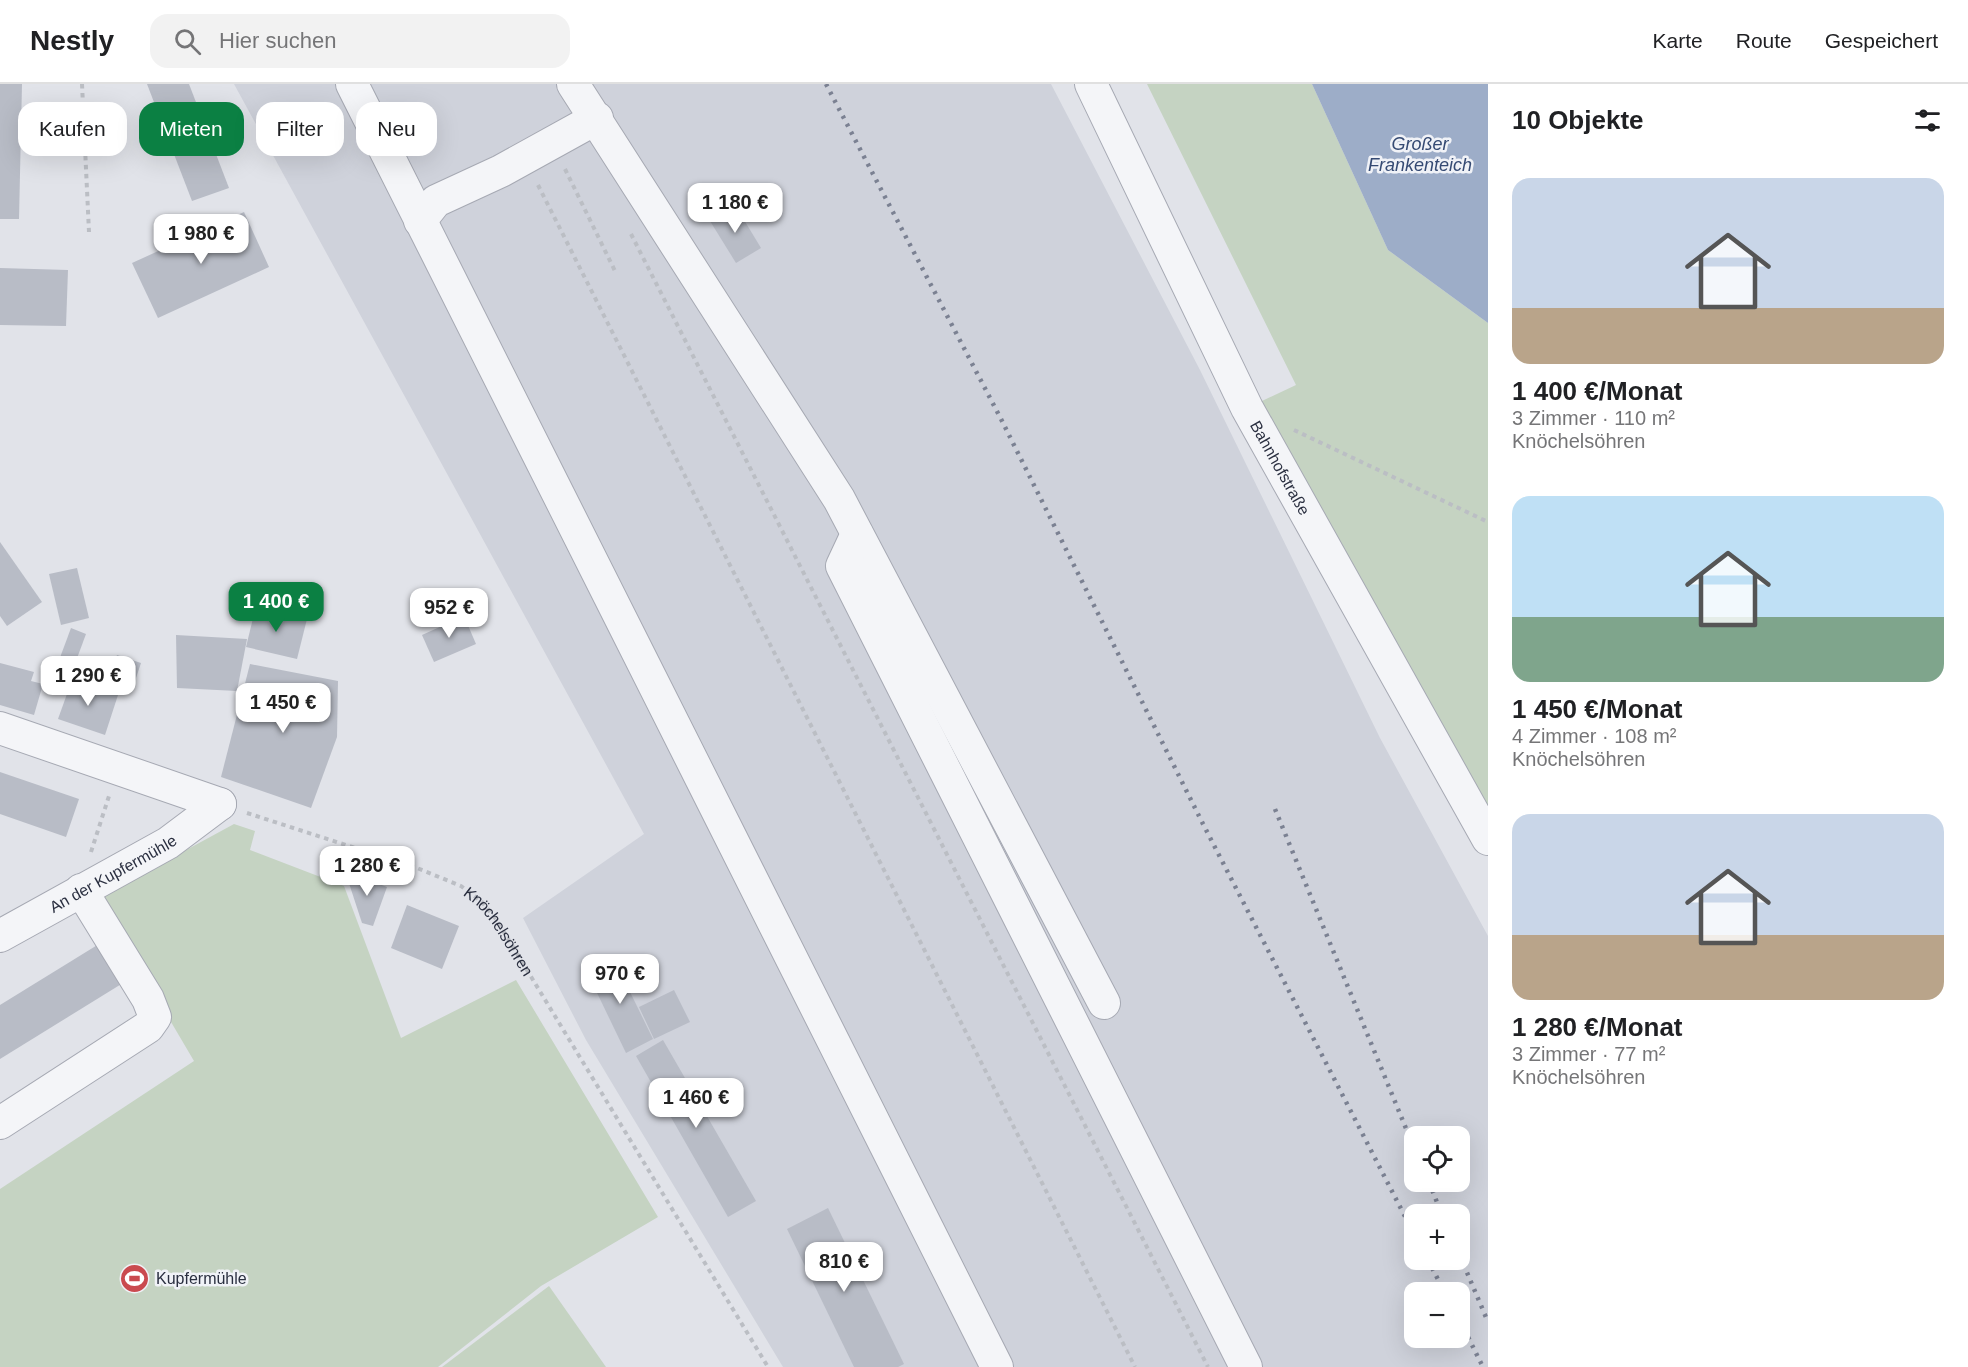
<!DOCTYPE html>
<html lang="de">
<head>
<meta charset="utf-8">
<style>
	:root { --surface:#fff; --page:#f2f2f2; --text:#202124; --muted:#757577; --line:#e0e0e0; --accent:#0b8043 }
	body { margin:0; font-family:Arial,sans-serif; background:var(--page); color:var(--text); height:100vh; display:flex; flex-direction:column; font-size:22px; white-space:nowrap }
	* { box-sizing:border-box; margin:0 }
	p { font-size:20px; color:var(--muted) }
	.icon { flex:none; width:33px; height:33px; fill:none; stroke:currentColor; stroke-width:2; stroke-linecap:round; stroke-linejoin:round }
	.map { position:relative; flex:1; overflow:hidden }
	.panel { display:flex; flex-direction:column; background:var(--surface); width:480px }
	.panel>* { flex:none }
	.guide { position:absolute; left:18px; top:18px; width:570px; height:54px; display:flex; gap:12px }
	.controls { position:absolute; left:1404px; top:1042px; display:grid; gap:12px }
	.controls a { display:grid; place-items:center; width:66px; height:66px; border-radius:12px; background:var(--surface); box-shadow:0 6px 24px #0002; font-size:30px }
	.price { position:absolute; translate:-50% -51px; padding:0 14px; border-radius:12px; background:#fff; color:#222; font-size:20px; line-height:39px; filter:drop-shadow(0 2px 3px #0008) }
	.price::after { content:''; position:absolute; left:50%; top:36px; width:18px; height:14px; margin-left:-9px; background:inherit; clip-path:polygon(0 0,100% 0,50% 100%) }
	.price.on { background:var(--accent); color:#fff }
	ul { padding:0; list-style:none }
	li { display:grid; align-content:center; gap:12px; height:318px; padding:0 24px }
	li span { display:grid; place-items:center; height:186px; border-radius:18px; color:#555 }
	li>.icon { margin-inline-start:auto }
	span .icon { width:108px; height:108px; fill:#fffc; stroke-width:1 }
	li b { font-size:26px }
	h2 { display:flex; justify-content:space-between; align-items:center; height:72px; padding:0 24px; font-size:26px }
	.tag { padding:0 21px; border-radius:18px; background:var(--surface); box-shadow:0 6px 24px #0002; font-size:21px; line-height:54px }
	.tag.on { background:var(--accent); color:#fff }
	header { display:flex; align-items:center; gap:36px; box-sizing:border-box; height:84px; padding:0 30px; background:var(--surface); border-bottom:2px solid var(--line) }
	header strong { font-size:28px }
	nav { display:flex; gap:33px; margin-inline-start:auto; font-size:21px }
	.search { width:420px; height:54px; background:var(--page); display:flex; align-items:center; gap:15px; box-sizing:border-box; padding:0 21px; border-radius:18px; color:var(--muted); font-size:22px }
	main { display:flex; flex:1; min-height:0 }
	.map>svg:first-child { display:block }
	.built { fill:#cfd2db; fill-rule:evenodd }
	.green { fill:#c5d3c2 }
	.water { fill:#9dadc8 }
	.building { fill:#b8bcc6 }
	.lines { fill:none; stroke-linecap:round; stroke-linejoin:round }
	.minor-casing { stroke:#a6a9b3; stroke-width:34 }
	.path { stroke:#bbbec4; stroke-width:4; stroke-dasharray:4.5 4.5; stroke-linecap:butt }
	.minor { stroke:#f4f5f8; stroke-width:32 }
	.rail { stroke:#7b8192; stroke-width:4.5; stroke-dasharray:3 6; stroke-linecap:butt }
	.labels { text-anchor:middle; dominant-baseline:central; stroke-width:5; stroke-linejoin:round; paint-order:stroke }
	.street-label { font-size:16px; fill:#2a2f40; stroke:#f0f2f7 }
	.poi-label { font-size:16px; fill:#2a2f40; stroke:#f0f2f7; text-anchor:start }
	.water-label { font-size:18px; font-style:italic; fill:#354a73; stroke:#f0f2f7 }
</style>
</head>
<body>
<header>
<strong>Nestly</strong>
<div class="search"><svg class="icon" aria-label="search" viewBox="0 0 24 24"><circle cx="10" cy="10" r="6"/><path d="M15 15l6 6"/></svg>Hier suchen</div>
<nav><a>Karte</a><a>Route</a><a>Gespeichert</a></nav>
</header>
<main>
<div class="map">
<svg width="1488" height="1283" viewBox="0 0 1488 1283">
	<rect width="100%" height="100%" fill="#e1e3e9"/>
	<path class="built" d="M234,0h817l149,286 180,368 108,198v431h-705l-197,-327 -63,-122 121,-84zM1414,1053h46v45h-46zM1414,1131h46v45h-46zM1414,1209h46v45h-46z"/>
	<g class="green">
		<polygon points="1147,0 1312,0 1388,166 1488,239 1488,755 1247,324 1296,301"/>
		<polygon points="234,740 255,747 250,766 344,802 401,954 516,896 658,1133 541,1202 438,1283 0,1283 0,1105 194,977 98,814"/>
		<polygon points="549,1202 606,1283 442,1283"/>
	</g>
	<polygon class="water" points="1312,0 1488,0 1488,239 1388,166"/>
	<g class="building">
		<polygon points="0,0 22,0 19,135 0,135"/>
		<polygon points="147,0 189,0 229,104 192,117"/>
		<polygon points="735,121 761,164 736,179 710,137"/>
		<polygon points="244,128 269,183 158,234 132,179"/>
		<polygon points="0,184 68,186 66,242 0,241"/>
		<polygon points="0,458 42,518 7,542 0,532"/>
		<polygon points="77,484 89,534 61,541 49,490"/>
		<polygon points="256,522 307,535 297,575 246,563"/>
		<polygon points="464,532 476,560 434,578 422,551"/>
		<polygon points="71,544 86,550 73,585 58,579"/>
		<polygon points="176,551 247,555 237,607 177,604"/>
		<polygon points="117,571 141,579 135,597 111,588"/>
		<polygon points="0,579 34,588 31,597 43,600 34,631 0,621"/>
		<polygon points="250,580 338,597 337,653 311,724 221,693"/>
		<polygon points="72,596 118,611 105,651 58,635"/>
		<polygon points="0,688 79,715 66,753 0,730"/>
		<polygon points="345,787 387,803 373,842 362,839"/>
		<polygon points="407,821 459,842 442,885 391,864"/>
		<polygon points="99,860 123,899 0,975 0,921"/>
		<polygon points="613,873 653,955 626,969 586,886"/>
		<polygon points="674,906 690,938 654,955 639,923"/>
		<polygon points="663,956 756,1117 728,1133 636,972"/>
		<polygon points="828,1124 904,1280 898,1283 854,1283 787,1145"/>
	</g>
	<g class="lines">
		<defs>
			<g id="minor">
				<polyline points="352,0 997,1283"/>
				<polyline points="573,0 839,415 1104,919"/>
				<path id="s2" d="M1091,0l156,324 241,431"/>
				<polyline points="420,137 436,117 501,87 597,34"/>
				<polyline points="857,450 842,482 1246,1283"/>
				<polyline points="0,644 220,720"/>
				<path id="s3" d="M0,852l168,-93 52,-39"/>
				<polyline points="0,1039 148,943 155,933 148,915 81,806"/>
			</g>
		</defs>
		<use href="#minor" class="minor-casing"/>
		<g class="path">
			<polyline points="82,0 89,148"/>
			<polyline points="565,85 615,187"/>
			<polyline points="538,101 1135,1283"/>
			<polyline points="631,150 1208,1283"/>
			<polyline points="1294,346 1488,438"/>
			<path id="s1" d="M247,729l170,55 44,18 21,16 14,17 272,448"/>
			<polyline points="91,768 109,712"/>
		</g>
		<use href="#minor" class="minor"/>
		<g class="rail">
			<polyline points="826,0 1001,335 1202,738 1414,1150"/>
			<polyline points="1275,725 1414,1064"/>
			<polyline points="1429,1098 1442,1131"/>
			<polyline points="1460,1172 1488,1238"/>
			<polyline points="1428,1176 1445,1209"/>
			<polyline points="1460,1237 1483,1283"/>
		</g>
	</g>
	<defs>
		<symbol id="stadium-disc" viewBox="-11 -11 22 22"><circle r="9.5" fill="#ca4a4f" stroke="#f0f2f7"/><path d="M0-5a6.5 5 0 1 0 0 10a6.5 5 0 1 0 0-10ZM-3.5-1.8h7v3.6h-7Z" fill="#fff"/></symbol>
	</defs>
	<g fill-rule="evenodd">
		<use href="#stadium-disc" x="118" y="1178" width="33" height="33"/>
	</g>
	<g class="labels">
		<g class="street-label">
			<text stroke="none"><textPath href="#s2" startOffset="428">Bahnhofstraße</textPath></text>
			<text stroke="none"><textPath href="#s3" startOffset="129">An der Kupfermühle</textPath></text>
			<text stroke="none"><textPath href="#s1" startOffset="286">Knöchelsöhren</textPath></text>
		</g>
		<g class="poi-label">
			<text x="156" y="1194">Kupfermühle</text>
		</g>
		<g class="water-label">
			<text x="1420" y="60">Großer<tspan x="1420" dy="21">Frankenteich</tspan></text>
		</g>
	</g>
</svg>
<div class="controls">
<a><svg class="icon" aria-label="locate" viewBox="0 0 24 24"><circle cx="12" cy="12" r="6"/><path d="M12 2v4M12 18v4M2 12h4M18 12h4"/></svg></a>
<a>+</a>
<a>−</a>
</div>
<b class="price" style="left:735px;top:150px">1 180 €</b>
<b class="price" style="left:201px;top:181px">1 980 €</b>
<b class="price on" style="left:276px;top:549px">1 400 €</b>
<b class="price" style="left:449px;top:555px">952 €</b>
<b class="price" style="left:88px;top:623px">1 290 €</b>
<b class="price" style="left:283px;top:650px">1 450 €</b>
<b class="price" style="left:367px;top:813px">1 280 €</b>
<b class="price" style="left:620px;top:921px">970 €</b>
<b class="price" style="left:696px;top:1045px">1 460 €</b>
<b class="price" style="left:844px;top:1209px">810 €</b>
<div class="guide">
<a class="tag">Kaufen</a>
<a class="tag on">Mieten</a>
<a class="tag">Filter</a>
<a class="tag">Neu</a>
</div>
</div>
<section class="panel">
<h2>10 Objekte<svg class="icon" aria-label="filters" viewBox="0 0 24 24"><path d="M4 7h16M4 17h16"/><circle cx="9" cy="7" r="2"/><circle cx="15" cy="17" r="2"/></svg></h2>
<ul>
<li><span style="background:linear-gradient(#c9d6e8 70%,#b9a48a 0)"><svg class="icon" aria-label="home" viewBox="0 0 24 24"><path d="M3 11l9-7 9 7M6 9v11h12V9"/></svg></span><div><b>1 400 €/Monat</b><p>3 Zimmer · 110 m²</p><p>Knöchelsöhren</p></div></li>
<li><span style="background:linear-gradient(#bfe0f5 65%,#7fa58c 0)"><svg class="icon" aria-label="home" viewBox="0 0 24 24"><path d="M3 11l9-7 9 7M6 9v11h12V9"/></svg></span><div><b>1 450 €/Monat</b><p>4 Zimmer · 108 m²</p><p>Knöchelsöhren</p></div></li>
<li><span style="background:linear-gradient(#c9d6e8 65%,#b9a48a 0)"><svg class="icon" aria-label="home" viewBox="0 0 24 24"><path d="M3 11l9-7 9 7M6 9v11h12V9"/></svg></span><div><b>1 280 €/Monat</b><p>3 Zimmer · 77 m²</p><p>Knöchelsöhren</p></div></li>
</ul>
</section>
</main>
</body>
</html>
